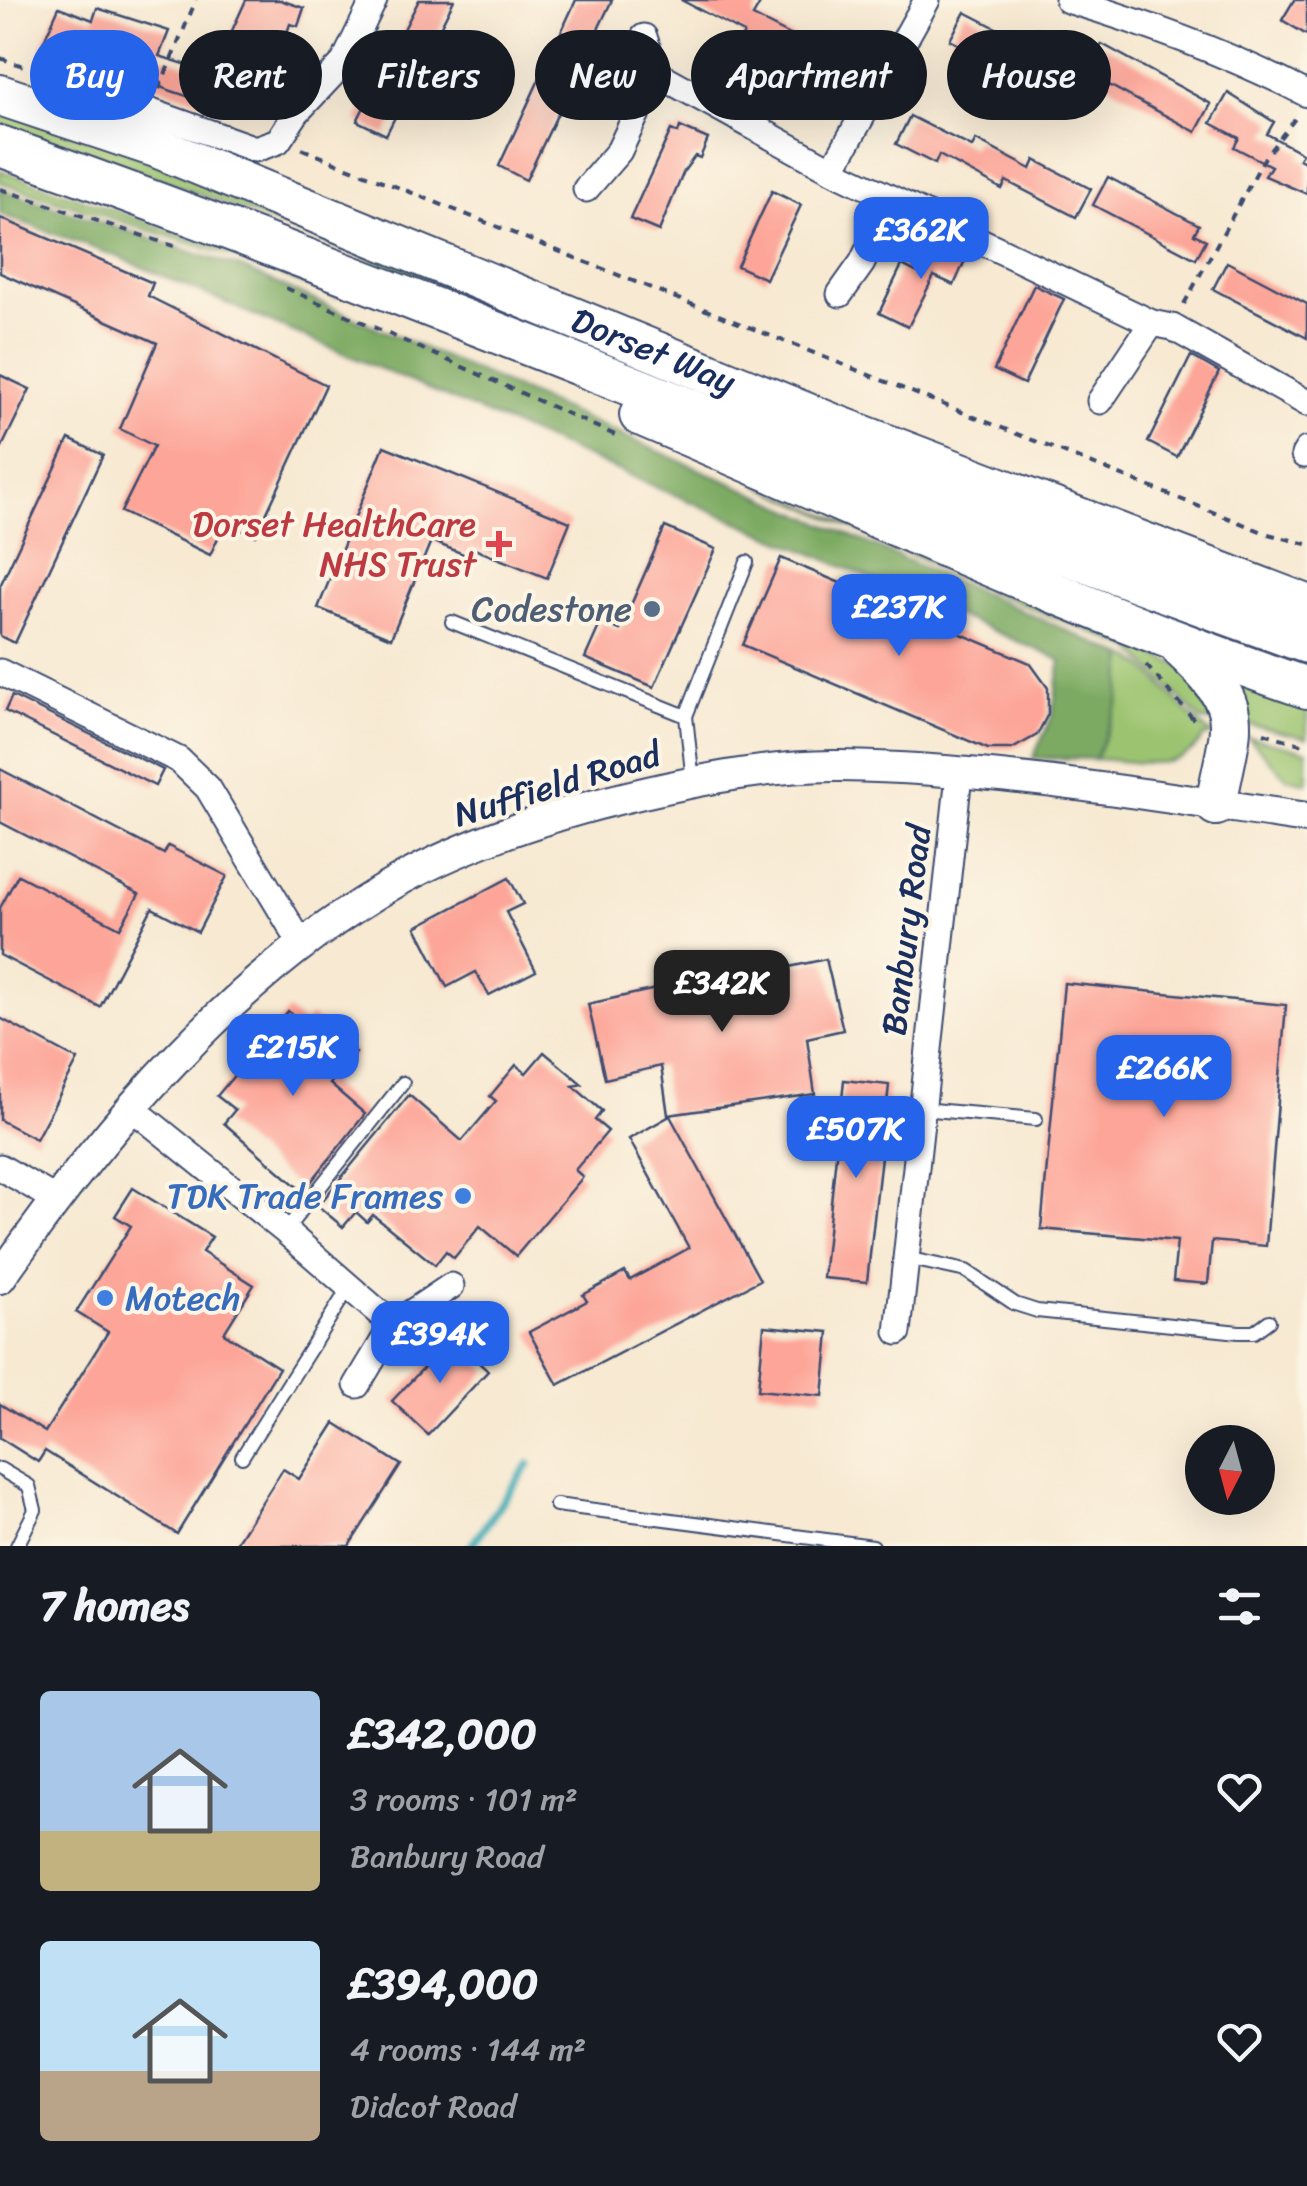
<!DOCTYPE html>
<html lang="en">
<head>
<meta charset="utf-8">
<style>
	:root { --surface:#171b24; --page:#242831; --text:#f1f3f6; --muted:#9ea1a6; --accent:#2563eb }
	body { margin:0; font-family:Sriracha,sans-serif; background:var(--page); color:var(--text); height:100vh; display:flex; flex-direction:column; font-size:38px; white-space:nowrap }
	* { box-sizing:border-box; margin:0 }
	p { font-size:32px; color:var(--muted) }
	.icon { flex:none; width:55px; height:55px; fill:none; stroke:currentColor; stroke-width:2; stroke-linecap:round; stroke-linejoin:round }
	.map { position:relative; height:1546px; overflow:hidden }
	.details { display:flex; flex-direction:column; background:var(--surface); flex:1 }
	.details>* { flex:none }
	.guide { position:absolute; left:30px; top:30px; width:1248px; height:90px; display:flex; gap:20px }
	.needle { width:65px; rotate:186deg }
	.tools { position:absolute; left:1185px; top:1425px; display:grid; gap:20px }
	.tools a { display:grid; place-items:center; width:90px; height:90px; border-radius:50%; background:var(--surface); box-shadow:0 10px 40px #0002; font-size:50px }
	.price { position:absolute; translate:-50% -85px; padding:0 22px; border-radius:20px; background:var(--accent); color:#fff; font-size:32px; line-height:65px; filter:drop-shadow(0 2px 5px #0008) }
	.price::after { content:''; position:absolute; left:50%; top:60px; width:30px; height:22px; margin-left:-15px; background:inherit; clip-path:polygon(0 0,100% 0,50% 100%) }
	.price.active { background:#222; color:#fff }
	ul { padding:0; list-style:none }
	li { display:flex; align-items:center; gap:30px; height:250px; padding:0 40px }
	li span { display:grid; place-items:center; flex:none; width:280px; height:200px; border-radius:10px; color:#555 }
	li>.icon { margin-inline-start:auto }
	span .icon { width:120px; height:120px; fill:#fffc; stroke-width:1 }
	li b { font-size:42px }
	h2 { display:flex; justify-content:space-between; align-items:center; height:120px; padding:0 40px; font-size:42px }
	.pill { padding:0 35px; border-radius:45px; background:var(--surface); box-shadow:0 10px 40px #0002; font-size:35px; line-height:90px }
	.pill.active { background:var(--accent); color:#fff }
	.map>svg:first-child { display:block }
	.green { fill:#9cc470; stroke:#5c7a67; stroke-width:2.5 }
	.forest { fill:#7daa62; stroke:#4c6c60; stroke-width:2.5 }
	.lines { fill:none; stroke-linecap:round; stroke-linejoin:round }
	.stream { stroke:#3cacb7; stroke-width:8 }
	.building { fill:#fca598 }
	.service-casing { stroke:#3c4b6f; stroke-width:16 }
	.minor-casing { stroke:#3c4b6f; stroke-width:29 }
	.tertiary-casing { stroke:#3c4b6f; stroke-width:34 }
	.trunk-casing { stroke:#3c4b6f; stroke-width:44 }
	.path { stroke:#3c4b6f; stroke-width:4; stroke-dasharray:8 8; stroke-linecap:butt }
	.service { stroke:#fff; stroke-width:12 }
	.minor { stroke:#fff; stroke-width:25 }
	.tertiary { stroke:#fff; stroke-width:30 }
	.trunk { stroke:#fff; stroke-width:40 }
	.health-dot { fill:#e0444e; stroke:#fcf5e5; stroke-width:4 }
	.service-dot { fill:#5c6f8a; stroke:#fcf5e5; stroke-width:4 }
	.shop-dot { fill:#3f7fe0; stroke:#fcf5e5; stroke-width:4 }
	.labels { text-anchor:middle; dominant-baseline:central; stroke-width:8; stroke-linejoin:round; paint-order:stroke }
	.street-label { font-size:35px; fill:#1b2f5e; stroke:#fcf5e5 }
	.health-label { font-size:35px; fill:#be3a42; stroke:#fcf5e5; text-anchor:end }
	.service-label { font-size:35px; fill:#4e5e75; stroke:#fcf5e5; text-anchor:end }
	.shop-label { font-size:35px; fill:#366cbe; stroke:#fcf5e5; text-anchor:end }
</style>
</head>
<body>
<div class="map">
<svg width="1307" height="1546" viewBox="0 0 1307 1546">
	<rect width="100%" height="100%" fill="#fcf5e5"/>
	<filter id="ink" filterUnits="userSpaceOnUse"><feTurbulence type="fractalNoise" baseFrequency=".01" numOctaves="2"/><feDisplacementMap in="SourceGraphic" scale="20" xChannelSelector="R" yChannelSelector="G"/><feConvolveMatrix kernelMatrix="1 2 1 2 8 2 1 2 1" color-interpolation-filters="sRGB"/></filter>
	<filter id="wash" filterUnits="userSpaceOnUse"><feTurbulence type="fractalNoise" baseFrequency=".0048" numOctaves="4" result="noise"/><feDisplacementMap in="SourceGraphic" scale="40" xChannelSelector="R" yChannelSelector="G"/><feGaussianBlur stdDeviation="2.25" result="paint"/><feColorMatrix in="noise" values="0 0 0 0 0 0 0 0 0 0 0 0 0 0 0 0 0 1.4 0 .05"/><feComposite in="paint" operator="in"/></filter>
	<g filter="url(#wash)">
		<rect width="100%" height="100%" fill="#f7e9d2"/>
		<g class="green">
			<polygon points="0,110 89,135 705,388 113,161 0,126"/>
			<polygon points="0,170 251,259 338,298 245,261 0,182"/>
			<polygon points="756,484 1193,671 1216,723 1201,720 1132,649 997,594"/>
			<path d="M1125,656c25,5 58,61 89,79l-11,2c-21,39 -71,23 -108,22l24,-56z"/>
			<polygon points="1235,675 1307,700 1307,738 1246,724 1246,701"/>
			<polygon points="1248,737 1307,751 1307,783 1287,778"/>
		</g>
		<polygon class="forest" points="0,189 241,268 1125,656 1119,702 1095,759 1033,758 1052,716 1061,660 121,258 0,214"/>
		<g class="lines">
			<polyline class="stream" points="471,1546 529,1464"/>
		</g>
		<g id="blocks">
			<g class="building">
				<polygon points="246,0 280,0 304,8 298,26 290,24 278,59 266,54 256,83 235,76 225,109 41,47 59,7 93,20 97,8 169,31 159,56 197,68 207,40 225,46"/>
				<polygon points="419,0 454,0 386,135 357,121"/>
				<polygon points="576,0 612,0 526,180 499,166"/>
				<polygon points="681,0 762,0 753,16 845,63 830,92 739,44 744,33"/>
				<polygon points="1294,0 1307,0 1307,35 1282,20"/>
				<polygon points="965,12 1004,32 990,60 950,40"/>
				<polygon points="1037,28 1083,52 1068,81 1022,57"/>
				<polygon points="1102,44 1211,104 1196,132 1087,73"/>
				<polygon points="1228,93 1274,122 1267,134 1302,153 1299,159 1307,163 1307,194 1265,176 1271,166 1234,147 1239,138 1211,123"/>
				<polygon points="910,116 972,147 976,140 1031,169 1035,160 1091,189 1076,217 1006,181 1002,189 939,155 935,164 896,144"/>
				<polygon points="680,127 708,139 700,158 695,156 684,171 659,231 630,219 671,130 678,133"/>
				<polygon points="1108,177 1199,225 1194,234 1206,240 1196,259 1093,205"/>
				<polygon points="772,191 801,205 766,279 737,266"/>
				<polygon points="0,218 153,283 148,296 326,385 256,536 225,523 210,555 121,512 154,446 120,429 157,343 0,273"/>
				<polygon points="930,240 967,256 954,285 934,276 908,327 879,313 902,265 916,272"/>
				<polygon points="1227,262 1307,304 1307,338 1213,289"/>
				<polygon points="1034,285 1064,299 1024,384 994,370"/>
				<polygon points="1191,356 1219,372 1177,457 1148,442"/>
				<polygon points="0,375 30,389 0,451"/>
				<polygon points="69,439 103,455 15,643 0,636 0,586"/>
				<polygon points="384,446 570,522 547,578 472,548 468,556 431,541 391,638 318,608"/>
				<polygon points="665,527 716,549 654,687 585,658 601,622 620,630"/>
				<polygon points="781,558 1030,663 1048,688 1048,714 1037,735 1012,749 988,749 743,645"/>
				<polygon points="12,696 163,770 155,786 5,711"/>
				<polygon points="0,769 164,854 168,846 227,876 198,932 152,908 100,1007 0,955 0,908 18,875 120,928 139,894 0,822"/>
				<polygon points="509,878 523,904 506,912 536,971 489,995 476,972 447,987 416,927"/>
				<polygon points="826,959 843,1030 807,1038 815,1094 668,1115 661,1066 605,1079 588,1004 769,964 771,971"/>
				<polygon points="1064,983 1286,1005 1266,1246 1212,1241 1208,1284 1173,1281 1177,1241 1041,1229"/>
				<polygon points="288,1011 304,1024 311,1016 356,1053 330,1084 365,1114 303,1192 224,1123 235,1110 217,1096"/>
				<polygon points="0,1018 78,1060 36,1139 0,1120"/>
				<polygon points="544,1052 582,1084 573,1086 602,1111 595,1120 608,1131 575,1170 583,1177 516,1256 480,1226 454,1258 446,1251 435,1265 373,1215 367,1222 356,1212 343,1227 318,1206 409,1095 462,1141 496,1101 490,1096 516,1065 526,1073"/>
				<polygon points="844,1080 889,1085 867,1282 823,1278"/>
				<polygon points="670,1116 760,1280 558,1385 529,1332 587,1301 583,1295 625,1272 630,1280 689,1248 629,1139"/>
				<polygon points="133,1188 212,1237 202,1252 254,1285 224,1333 279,1368 177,1534 45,1451 38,1462 0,1438 0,1404 45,1432 108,1332 76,1312 131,1226 115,1216"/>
				<polygon points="764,1326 829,1332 823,1396 758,1390"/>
				<polygon points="452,1338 488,1371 428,1435 392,1401"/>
				<polygon points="335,1423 401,1465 349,1546 234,1546 283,1469 299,1479"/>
			</g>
		</g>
	</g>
	<g filter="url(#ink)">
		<use href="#blocks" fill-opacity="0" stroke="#3c4b6f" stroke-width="2.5"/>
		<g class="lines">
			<defs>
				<g id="service">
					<polyline points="452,622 686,716"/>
					<polyline points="693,782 686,716 747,562"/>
					<polyline points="921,1109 1036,1119"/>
					<polyline points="285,1231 403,1083"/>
					<polyline points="906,1258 966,1271 1015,1304 1037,1311 1239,1332 1254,1332 1269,1321"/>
					<polyline points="242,1457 350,1286"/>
					<polyline points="0,1469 29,1486 35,1510 17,1546"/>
					<polyline points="556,1505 873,1546"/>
				</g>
				<g id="minor">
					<polyline points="927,0 832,170 1152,323 1172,327 1307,403"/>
					<path d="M1068,0c83,25 162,54 239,94"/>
					<polyline points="644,37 656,73"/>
					<polyline points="84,88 255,149 278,141 297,112 344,62 374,0"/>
					<polyline points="586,189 619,151 656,73 832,170"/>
					<polyline points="840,294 862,263 892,200"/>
					<polyline points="1100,401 1152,323"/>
					<polyline points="1304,455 1307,450"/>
					<polyline points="0,672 179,760 208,788 302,945"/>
					<polyline points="132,1108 285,1231 393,1325"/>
					<polyline points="0,1167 55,1199"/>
					<polyline points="898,1332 959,775"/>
					<polyline points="357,1385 393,1325 451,1286"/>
				</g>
				<path id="tertiary" d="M0,1278c106,-152 234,-304 398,-397 74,-41 160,-68 241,-87 65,-15 135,-29 202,-28 151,2 316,30 466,52"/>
				<g id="trunk">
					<path id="s1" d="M0,95l156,52 679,278 472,180"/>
					<path d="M0,146c440,155 868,342 1307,497"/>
					<path d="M640,415c221,94 439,196 667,273"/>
					<path d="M1182,649c67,63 49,71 34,156"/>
				</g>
			</defs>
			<use href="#service" class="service-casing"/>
			<use href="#minor" class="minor-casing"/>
			<use href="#tertiary" class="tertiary-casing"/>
			<use href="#trunk" class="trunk-casing"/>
			<g class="path">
				<polyline points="0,58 29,68"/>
				<polyline points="159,89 196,0"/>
				<polyline points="302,149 1268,534 1307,544"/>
				<polyline points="0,189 174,246"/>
				<polyline points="286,288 615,435"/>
				<polyline points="1184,304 1265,157 1297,116"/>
				<polyline points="1146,665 1196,722"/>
				<polyline points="1264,733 1307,746"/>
			</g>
			<use href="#service" class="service"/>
			<use href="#minor" class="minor"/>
			<use href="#tertiary" class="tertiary"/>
			<use href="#trunk" class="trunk"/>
		</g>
	</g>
	<path class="health-dot" d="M494 529h10v10h10v10h-10v10h-10v-10h-10v-10h10z"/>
	<circle class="service-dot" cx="652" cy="609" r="10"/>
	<g class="shop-dot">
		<circle cx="463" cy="1196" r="10"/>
		<circle cx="105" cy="1298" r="10"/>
	</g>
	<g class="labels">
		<g class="street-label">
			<text stroke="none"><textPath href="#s1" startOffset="702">Dorset Way</textPath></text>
			<text transform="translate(557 784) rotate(-17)">Nuffield Road</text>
			<text transform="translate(906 930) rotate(-83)">Banbury Road</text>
		</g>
		<g class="health-label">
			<text x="476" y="524">Dorset HealthCare<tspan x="476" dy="40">NHS Trust</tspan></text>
		</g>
		<g class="service-label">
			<text x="632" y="609">Codestone</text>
		</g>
		<g class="shop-label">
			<text x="443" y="1196">TDK Trade Frames</text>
			<text x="125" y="1298" text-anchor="start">Motech</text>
		</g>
	</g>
</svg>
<div class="tools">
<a><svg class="needle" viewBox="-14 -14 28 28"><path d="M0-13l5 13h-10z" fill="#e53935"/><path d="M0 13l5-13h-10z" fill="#9ea1a6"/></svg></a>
</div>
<b class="price" style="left:921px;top:282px">£362K</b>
<b class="price" style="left:899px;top:659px">£237K</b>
<b class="price active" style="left:722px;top:1035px">£342K</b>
<b class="price" style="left:293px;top:1099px">£215K</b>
<b class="price" style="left:1164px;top:1120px">£266K</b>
<b class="price" style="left:856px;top:1181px">£507K</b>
<b class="price" style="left:440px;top:1386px">£394K</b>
<div class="guide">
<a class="pill active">Buy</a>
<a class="pill">Rent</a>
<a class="pill">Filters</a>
<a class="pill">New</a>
<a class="pill">Apartment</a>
<a class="pill">House</a>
</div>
</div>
<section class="details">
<h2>7 homes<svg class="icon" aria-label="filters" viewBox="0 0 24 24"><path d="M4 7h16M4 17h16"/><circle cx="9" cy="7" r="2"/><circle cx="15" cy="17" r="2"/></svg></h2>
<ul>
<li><span style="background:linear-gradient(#a9c7e8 70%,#c2b280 0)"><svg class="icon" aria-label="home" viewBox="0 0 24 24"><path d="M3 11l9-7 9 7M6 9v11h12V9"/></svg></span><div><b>£342,000</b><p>3 rooms · 101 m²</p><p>Banbury Road</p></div><svg class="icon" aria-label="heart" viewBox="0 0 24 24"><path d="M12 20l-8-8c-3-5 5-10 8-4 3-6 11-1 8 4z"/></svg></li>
<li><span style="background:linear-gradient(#bfe0f5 65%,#b9a48a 0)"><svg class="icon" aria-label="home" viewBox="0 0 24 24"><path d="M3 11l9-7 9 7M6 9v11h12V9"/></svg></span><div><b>£394,000</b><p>4 rooms · 144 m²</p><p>Didcot Road</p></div><svg class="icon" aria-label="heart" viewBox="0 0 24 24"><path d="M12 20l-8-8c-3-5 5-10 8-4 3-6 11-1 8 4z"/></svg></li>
</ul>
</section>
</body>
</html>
